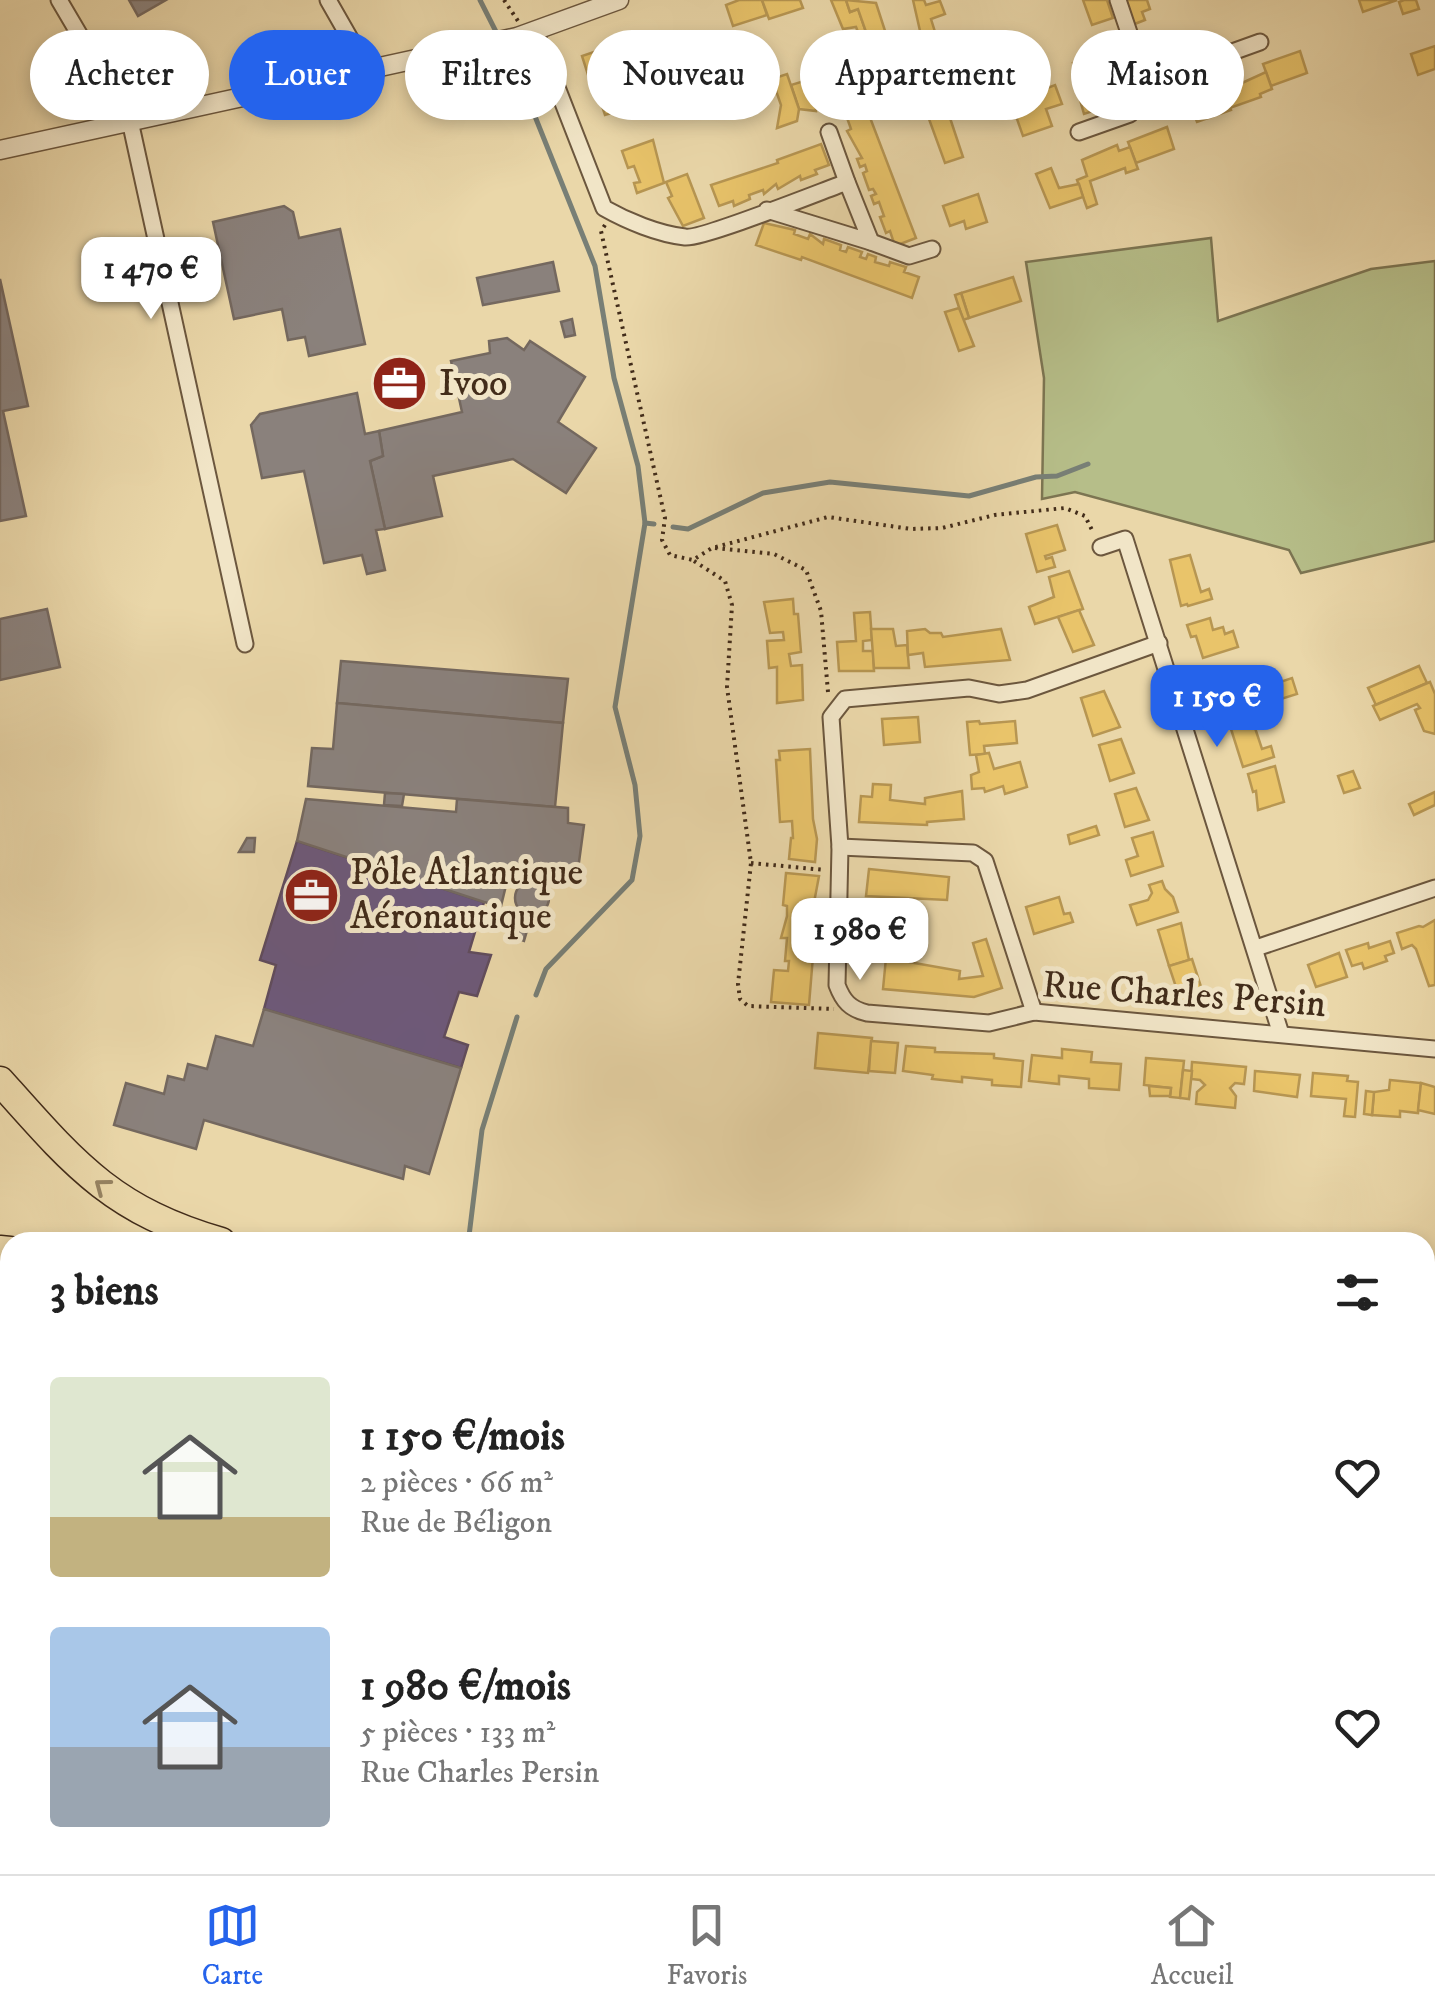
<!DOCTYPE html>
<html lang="fr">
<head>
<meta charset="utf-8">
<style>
	:root { --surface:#fff; --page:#f6f6f6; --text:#222; --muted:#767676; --line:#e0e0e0; --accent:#2563eb }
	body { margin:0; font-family:"IM FELL DW Pica",serif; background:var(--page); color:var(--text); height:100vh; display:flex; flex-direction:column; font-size:38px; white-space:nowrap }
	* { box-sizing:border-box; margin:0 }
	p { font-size:32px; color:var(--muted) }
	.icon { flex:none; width:55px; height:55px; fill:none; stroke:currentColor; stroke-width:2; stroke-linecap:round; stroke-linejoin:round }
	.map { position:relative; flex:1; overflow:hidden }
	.side { position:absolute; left:0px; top:1232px; width:1435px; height:642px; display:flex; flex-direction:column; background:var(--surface); border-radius:30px 30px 0 0; box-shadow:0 5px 15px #0003 }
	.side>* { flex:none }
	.hud { position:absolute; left:30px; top:30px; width:1375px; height:90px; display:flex; gap:20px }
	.price { position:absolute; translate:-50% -85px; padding:0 22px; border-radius:20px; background:#fff; color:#222; font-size:32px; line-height:65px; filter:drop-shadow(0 2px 5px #0008) }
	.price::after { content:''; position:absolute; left:50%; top:60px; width:30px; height:22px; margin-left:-15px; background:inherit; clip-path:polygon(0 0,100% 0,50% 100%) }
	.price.active { background:var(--accent); color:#fff }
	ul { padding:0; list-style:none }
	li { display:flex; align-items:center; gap:30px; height:250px; padding:0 50px }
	li span { display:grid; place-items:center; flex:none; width:280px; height:200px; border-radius:10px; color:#555 }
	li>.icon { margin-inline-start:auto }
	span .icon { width:120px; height:120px; fill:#fffc; stroke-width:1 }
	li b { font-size:42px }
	h2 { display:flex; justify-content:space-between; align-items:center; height:120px; padding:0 50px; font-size:42px }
	.chip { padding:0 35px; border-radius:45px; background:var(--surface); box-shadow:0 5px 15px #0003; font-size:35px; line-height:90px }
	.chip.active { background:var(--accent); color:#fff }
	.tabs { display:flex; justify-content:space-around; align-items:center; height:140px; border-top:2px solid var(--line); background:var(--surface); font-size:28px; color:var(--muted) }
	.tabs a { display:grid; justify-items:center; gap:5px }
	.tabs .active { color:var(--accent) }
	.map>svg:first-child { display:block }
	.green { fill:#b6be89; stroke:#7c7552; stroke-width:2.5 }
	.water { fill:#9cb7b3; stroke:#787f76; stroke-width:2.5 }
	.homes { fill:#e9c46a; stroke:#b79652; stroke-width:2.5 }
	.offices { fill:#6d597a; stroke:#604c5d; stroke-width:2.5 }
	.industry { fill:#8a817c; stroke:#74685f; stroke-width:2.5 }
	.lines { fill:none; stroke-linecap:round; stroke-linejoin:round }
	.stream { stroke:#787f76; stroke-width:5 }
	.service-casing { stroke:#6c573e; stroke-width:11 }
	.minor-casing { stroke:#6c573e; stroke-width:19 }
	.tertiary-casing { stroke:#6c573e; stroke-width:21 }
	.motorway-casing { stroke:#422c1a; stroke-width:31 }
	.path { stroke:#422c1a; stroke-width:4; stroke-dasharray:2.5 5; stroke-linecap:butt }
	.service { stroke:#f1e5c7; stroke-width:8 }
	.minor { stroke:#f1e5c7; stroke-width:15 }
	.tertiary { stroke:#f1e5c7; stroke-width:18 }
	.motorway { stroke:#ead7a9; stroke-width:28 }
	.oneway { stroke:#968262 }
	.labels { text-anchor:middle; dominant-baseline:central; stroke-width:10; stroke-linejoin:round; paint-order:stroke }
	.poi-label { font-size:38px; fill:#422c1a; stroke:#f1e5c7; text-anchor:start }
	.street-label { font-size:38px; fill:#422c1a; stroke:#f1e5c7 }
</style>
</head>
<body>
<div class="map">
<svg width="1435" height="1874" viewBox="0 0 1435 1874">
	<rect width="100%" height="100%" fill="#ead7a9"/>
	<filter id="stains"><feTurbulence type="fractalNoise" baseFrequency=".002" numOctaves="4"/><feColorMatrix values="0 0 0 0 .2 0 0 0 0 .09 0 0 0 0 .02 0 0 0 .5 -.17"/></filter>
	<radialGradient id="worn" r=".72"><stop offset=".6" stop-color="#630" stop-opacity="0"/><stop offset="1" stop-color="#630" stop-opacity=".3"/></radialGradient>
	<polygon class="green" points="1211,238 1218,321 1371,269 1435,261 1435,541 1301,573 1289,550 1075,492 1042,499 1044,378 1026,262"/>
	<g class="water">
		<polygon points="10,1507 10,1758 0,1733 0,1513"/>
		<polygon points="32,1865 339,1865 338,1874 37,1874"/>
	</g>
	<g class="homes">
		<polygon points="762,0 767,15 733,26 726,5 739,0"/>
		<polygon points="762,0 800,0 803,8 769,19"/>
		<polygon points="831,0 846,0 850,12 858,9 877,64 863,69 856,48 863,45 856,27 843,29"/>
		<polygon points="846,0 876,3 887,37 877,40 879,47 872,49 858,9 850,12"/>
		<polygon points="913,0 924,0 926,5 940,1 945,14 931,19 940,48 925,53"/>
		<polygon points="1083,0 1107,0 1113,18 1092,25"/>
		<polygon points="1124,0 1147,0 1150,9 1142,12 1145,20 1132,25"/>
		<polygon points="1359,0 1397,0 1363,12"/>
		<polygon points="1404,0 1416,0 1419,9 1403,14 1399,2"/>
		<polygon points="962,32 977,80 952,88 937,40"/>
		<polygon points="697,34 701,47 709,45 718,72 697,79 707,109 690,114 675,68 684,64 677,40"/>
		<polygon points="628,39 630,45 646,39 649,46 655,44 664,72 641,81 633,58 623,61 617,44"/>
		<polygon points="617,44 624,66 589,78 582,56"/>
		<polygon points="1435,46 1435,69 1418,75 1411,54"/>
		<polygon points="1300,51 1307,73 1271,86 1263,64"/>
		<polygon points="1097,54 1104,84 1107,83 1114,104 1084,114 1073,75 1077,73 1073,63"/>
		<polygon points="826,66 834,89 816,96 816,111 799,109 791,85 811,79 809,72"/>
		<polygon points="1266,72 1272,89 1260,94 1261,97 1230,108 1223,87 1241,81 1242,83"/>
		<polygon points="948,73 959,109 948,112 963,157 945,163 929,119 944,114 933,77"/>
		<polygon points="787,74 799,109 797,121 777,128 781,105 772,79"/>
		<polygon points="615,79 625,109 605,115 595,85"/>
		<polygon points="1055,85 1062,104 1046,109 1052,126 1023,136 1011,102"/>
		<polygon points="1223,87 1231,110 1197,122 1189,100"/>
		<polygon points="866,107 916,238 895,246 890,231 886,233 880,217 884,216 879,202 874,204 871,196 876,194 873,189 869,190 863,173 867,171 865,165 860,167 857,159 862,158 847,131 851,129 846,115"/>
		<polygon points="1167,127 1174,149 1136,163 1128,142"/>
		<polygon points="653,140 664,183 637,193 634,183 640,182 634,166 628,168 622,151"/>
		<polygon points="821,144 829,165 815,170 817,174 801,180 800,176 778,189 776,184 764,194 763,190 752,194 749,195 750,199 734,206 733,201 719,206 711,185 778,163 777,160"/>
		<polygon points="1117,145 1119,151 1130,147 1138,169 1126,173 1125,168 1090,181 1097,204 1087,208 1077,180 1087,176 1082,160"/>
		<polygon points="1051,168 1059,188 1079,184 1083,197 1050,208 1036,174"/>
		<polygon points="687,174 704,218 683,226 668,198 672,196 666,182"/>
		<polygon points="978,194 987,222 966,229 964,221 950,226 943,206"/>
		<polygon points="764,223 795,230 794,234 808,239 810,234 823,244 824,239 841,245 840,250 846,252 848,247 862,252 860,257 866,259 868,254 876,257 875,262 889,266 890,262 906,267 904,272 919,277 912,298 802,257 801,260 756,245"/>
		<polygon points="1013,277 1021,301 969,318 961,293"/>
		<polygon points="961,293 969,318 963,320 955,295"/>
		<polygon points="959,308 974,346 959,351 945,312"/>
		<polygon points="1057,525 1065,550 1045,556 1046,559 1052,557 1055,567 1037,572 1026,534"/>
		<polygon points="1190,555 1201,592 1209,589 1212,599 1188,606 1187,604 1181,606 1170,560"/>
		<polygon points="1069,571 1083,609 1035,624 1029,607 1054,597 1049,577"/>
		<polygon points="793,599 794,614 798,614 801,652 789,654 791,666 802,665 803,700 777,703 777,667 769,668 767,641 784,640 783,632 770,633 764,602"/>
		<polygon points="1079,610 1094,645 1073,652 1058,617"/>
		<polygon points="870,612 872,640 863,641 863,651 873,651 874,671 839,671 837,642 856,641 854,613"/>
		<polygon points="1210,618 1213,630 1223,627 1225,634 1233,631 1238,647 1203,658 1196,636 1191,637 1187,625"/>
		<polygon points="871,629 893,629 896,646 907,645 909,668 874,668"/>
		<polygon points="925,629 930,633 941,633 943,637 1001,629 1010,660 925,667 923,653 908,655 907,631"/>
		<polygon points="1419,666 1427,683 1376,705 1368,688"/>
		<polygon points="1226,668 1231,685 1240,683 1242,690 1258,685 1260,695 1216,707 1202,675"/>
		<polygon points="1292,678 1297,694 1281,699 1277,683"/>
		<polygon points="1430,682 1435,694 1435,734 1424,731 1415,710 1420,708 1417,704 1380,720 1373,706"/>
		<polygon points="1104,691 1120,727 1093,736 1081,698"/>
		<polygon points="918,717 920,742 884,745 882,719"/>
		<polygon points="979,721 980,724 1015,721 1017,743 984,746 985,754 970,755 967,722"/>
		<polygon points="1253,722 1262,749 1271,746 1274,757 1243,767 1231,729"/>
		<polygon points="1121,739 1134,773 1110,781 1099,745"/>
		<polygon points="810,749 813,819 817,839 815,862 789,859 791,838 793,838 792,821 780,822 776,760 780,760 779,751"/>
		<polygon points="989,753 994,769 1020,762 1027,787 1005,794 1003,786 985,792 984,788 972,789 971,775 979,772 976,755"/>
		<polygon points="1275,766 1284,802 1258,810 1256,791 1253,792 1248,774"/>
		<polygon points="1353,771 1360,788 1344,793 1338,776"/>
		<polygon points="873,784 891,785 890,800 925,804 925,798 962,791 964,819 927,822 927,825 859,822 861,796 872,797"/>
		<polygon points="1136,788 1149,820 1125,827 1115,794"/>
		<polygon points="1435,792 1435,805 1414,815 1409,804"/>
		<polygon points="1096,826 1099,835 1070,844 1068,835"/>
		<polygon points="1153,832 1163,866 1131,876 1126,860 1138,856 1132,838"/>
		<polygon points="869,869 949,877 947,900 866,896"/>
		<polygon points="786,873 819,876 813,908 817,908 815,927 810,926 809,940 812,940 813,956 809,1005 771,1002 774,970 788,971 789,961 785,961 787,938 781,938 787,916 787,906 783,905"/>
		<polygon points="1162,881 1165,889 1173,897 1178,912 1137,925 1130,905 1148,900 1152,893 1149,885"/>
		<polygon points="1059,897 1064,914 1070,913 1073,922 1034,934 1026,907"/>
		<polygon points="1435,920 1435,985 1429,986 1416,949 1412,945 1402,949 1397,933 1419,926 1423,927"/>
		<polygon points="1181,923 1189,960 1169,966 1158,930"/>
		<polygon points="986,939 1002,988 974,997 883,989 886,958 960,971 959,979 983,976 973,943"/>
		<polygon points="1390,941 1394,953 1385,956 1387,961 1364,969 1362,963 1352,966 1346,950 1368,943 1369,948"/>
		<polygon points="1339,953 1347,977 1316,987 1308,965"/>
		<polygon points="1192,959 1202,990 1195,992 1198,1001 1177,1007 1171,989 1176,987 1169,966"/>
		<polygon points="818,1033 872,1038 868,1073 815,1068"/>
		<polygon points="871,1041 898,1043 895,1073 869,1071"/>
		<polygon points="906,1046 935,1048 935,1052 994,1054 994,1058 1023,1061 1021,1087 992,1085 992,1080 962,1077 962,1082 932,1079 933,1075 903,1071"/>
		<polygon points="1062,1049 1092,1052 1091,1062 1121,1064 1119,1090 1089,1088 1089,1079 1059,1076 1059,1084 1029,1081 1032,1055 1062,1058"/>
		<polygon points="1146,1058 1184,1061 1180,1098 1170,1097 1171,1088 1144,1085"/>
		<polygon points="1192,1062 1246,1067 1244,1084 1235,1083 1230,1088 1236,1096 1235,1108 1196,1104 1197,1092 1205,1085 1200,1080 1191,1079"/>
		<polygon points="1183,1070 1192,1071 1189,1099 1180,1098"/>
		<polygon points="1255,1071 1300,1075 1297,1097 1254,1091"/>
		<polygon points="1313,1073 1348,1076 1347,1081 1358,1082 1355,1117 1344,1116 1346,1099 1311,1096"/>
		<polygon points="1390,1080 1421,1083 1418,1113 1400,1111 1400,1117 1372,1115 1374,1092 1389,1090"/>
		<polygon points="1421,1083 1435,1087 1435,1114 1418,1110"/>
		<polygon points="1149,1086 1171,1088 1170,1096 1150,1096"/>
		<polygon points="1366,1091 1374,1092 1372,1115 1364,1114"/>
	</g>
	<polygon class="offices" points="297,841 484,902 469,952 491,955 477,996 459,992 444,1037 468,1045 461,1068 264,1009 276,965 260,960"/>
	<g class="industry">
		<polygon points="129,0 166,0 138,16"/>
		<polygon points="284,206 293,212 299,238 340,229 365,344 309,356 305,337 288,340 282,309 234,319 213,222"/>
		<polygon points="553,262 559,291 483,305 477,278"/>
		<polygon points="0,279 28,406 3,411 26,516 0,521"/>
		<polygon points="572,319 575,335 565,337 561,322"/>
		<polygon points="507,338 524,350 530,341 585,377 558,422 596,448 566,493 513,459 433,476 442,516 385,529 370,461 383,456 379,431 462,412 451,361 490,353 489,341"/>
		<polygon points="357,393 365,434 379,431 383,456 370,461 385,529 376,530 385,570 367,574 362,555 324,563 304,471 262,478 251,425 260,414"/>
		<polygon points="47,609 60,667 0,680 0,619"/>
		<polygon points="341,661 568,679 563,723 337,703"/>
		<polygon points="337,703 563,723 555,807 308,786 312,748 333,749"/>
		<polygon points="385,793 404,794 402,806 384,805"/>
		<polygon points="306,799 456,812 457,799 568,808 568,823 584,825 577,877 509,873 501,906 484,902 297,841"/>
		<polygon points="247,838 255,838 254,852 239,852"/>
		<circle cx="532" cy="898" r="17"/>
		<polygon points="516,912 531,917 524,941 510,936"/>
		<polygon points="264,1009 461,1068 429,1174 405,1166 403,1179 204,1120 196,1149 114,1125 126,1083 164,1094 168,1076 184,1080 188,1064 207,1069 216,1036 253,1046"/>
	</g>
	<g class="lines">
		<g class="stream">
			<polyline points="480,0 520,79 595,266 614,378 638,466 645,523 654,524"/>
			<polyline points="673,527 688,529 763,493 830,482 969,496 1036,477 1057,476 1088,464"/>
			<polyline points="536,995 546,969 632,880 640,836 635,785 615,707 645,523"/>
			<polyline points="469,1236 482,1130 517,1017"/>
		</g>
		<defs>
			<g id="service">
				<polyline points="0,1374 10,1372"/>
				<polyline points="1425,1735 1435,1733"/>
			</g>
			<g id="minor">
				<polyline points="59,0 122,107 132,130 245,644"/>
				<polyline points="328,0 368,70"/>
				<polyline points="1118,0 1146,83"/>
				<path d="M535,31l69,177c23,13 54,26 81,29 15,3 137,-46 162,-55l24,60 -104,-32"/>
				<polyline points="829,132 847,182"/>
				<polyline points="1079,132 1130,114 1146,83 1260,42"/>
				<polyline points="871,242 909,256 932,249"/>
				<polyline points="1101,547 1125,539 1281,1034"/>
				<path d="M1159,643l-132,47 -28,4 -30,-6 -124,11 -14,18 9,130 -3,138c6,16 13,24 30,28l122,10 45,-11 401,37"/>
				<polyline points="840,847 973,853 985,861 1034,1012"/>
				<polyline points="1256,948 1435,888"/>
				<polyline points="1242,1865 1267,1869 1281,1865"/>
				<polyline points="690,1874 700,1865"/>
			</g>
			<polyline id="tertiary" points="0,150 517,37 619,0"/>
			<g id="motorway">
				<path d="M0,1081c74,83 111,129 221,161"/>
				<polyline points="0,1250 10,1251"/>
				<polyline points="0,1278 10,1279"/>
				<polyline points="1425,1378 1435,1379"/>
				<polyline points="1425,1409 1435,1410"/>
			</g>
		</defs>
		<use href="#service" class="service-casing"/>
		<use href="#minor" class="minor-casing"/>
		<use href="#tertiary" class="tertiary-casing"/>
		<use href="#motorway" class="motorway-casing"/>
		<g class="path">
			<polyline points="504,0 518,21"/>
			<polyline points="605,225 601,231 665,518 662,540 670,555 693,560 712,548 828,517 911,529 942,528 995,515 1065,508 1085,516 1093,532"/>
			<polyline points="715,548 774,554 806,570 821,611 828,692"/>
			<polyline points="694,561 725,581 732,605 727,687 751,863 738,984 740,999 748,1006 834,1009"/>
			<polyline points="751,863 825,870"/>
			<polyline points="0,1463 10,1458"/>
			<polyline points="0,1838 10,1859"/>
			<polyline points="13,1865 17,1874"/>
			<polyline points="743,1865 744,1874"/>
			<polyline points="961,1865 975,1874"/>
			<polyline points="1154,1865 1166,1874"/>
			<polyline points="351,1874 351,1865"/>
			<polyline points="854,1874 906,1865"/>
			<polyline points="980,1874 1033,1865"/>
			<polyline points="1324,1874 1325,1865"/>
		</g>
		<use href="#service" class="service"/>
		<use href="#minor" class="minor"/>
		<use href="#tertiary" class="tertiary"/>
		<use href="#motorway" class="motorway"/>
	</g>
	<defs><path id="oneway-chevron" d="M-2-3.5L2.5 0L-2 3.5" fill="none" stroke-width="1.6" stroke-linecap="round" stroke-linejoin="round" transform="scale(2.5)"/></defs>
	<use class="oneway" href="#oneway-chevron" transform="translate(102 1186) rotate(-143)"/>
	<defs>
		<symbol id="office-disc" viewBox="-11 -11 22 22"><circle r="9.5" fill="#8f2418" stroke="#f1e5c7"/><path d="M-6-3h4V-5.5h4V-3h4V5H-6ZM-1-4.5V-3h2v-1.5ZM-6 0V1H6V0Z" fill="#fff"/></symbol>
	</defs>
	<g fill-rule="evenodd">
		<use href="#office-disc" x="368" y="352" width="63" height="63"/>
		<use href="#office-disc" x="280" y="864" width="63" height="63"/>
	</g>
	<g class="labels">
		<g class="poi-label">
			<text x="439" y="384">Ivoo</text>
			<text x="350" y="873">Pôle Atlantique<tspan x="350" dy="44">Aéronautique</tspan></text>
		</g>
		<g class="street-label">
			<text transform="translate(1184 995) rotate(4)">Rue Charles Persin</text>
		</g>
	</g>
	<rect width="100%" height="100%" filter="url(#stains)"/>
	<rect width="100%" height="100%" fill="url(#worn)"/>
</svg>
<b class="price" style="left:151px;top:322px">1 470 €</b>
<b class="price active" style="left:1217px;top:750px">1 150 €</b>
<b class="price" style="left:860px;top:983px">1 980 €</b>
<div class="hud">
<a class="chip">Acheter</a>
<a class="chip active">Louer</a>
<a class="chip">Filtres</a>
<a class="chip">Nouveau</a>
<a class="chip">Appartement</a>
<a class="chip">Maison</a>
</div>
<section class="side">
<h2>3 biens<svg class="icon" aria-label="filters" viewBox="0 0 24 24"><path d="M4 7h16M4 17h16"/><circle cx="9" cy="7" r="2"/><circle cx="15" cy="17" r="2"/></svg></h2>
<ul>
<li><span style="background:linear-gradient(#dfe7d0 70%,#c2b280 0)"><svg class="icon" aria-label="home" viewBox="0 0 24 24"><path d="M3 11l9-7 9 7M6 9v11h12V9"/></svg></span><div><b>1 150 €/mois</b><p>2 pièces · 66 m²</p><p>Rue de Béligon</p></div><svg class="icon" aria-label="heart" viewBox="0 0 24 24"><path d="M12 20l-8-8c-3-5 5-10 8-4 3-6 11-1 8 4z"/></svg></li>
<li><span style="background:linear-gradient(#a9c7e8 60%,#9aa5b1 0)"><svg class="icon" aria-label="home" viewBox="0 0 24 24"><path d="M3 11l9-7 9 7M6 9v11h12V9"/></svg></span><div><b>1 980 €/mois</b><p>5 pièces · 133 m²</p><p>Rue Charles Persin</p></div><svg class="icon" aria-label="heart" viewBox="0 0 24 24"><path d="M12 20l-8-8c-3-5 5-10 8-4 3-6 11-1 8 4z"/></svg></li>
</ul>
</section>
</div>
<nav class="tabs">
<a class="active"><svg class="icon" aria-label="map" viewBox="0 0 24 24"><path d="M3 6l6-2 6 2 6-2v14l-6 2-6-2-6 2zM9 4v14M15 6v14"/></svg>Carte</a>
<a><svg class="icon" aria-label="saved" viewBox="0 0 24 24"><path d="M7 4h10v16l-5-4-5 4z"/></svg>Favoris</a>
<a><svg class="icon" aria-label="home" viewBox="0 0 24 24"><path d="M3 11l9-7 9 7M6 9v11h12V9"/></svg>Accueil</a>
</nav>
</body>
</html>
